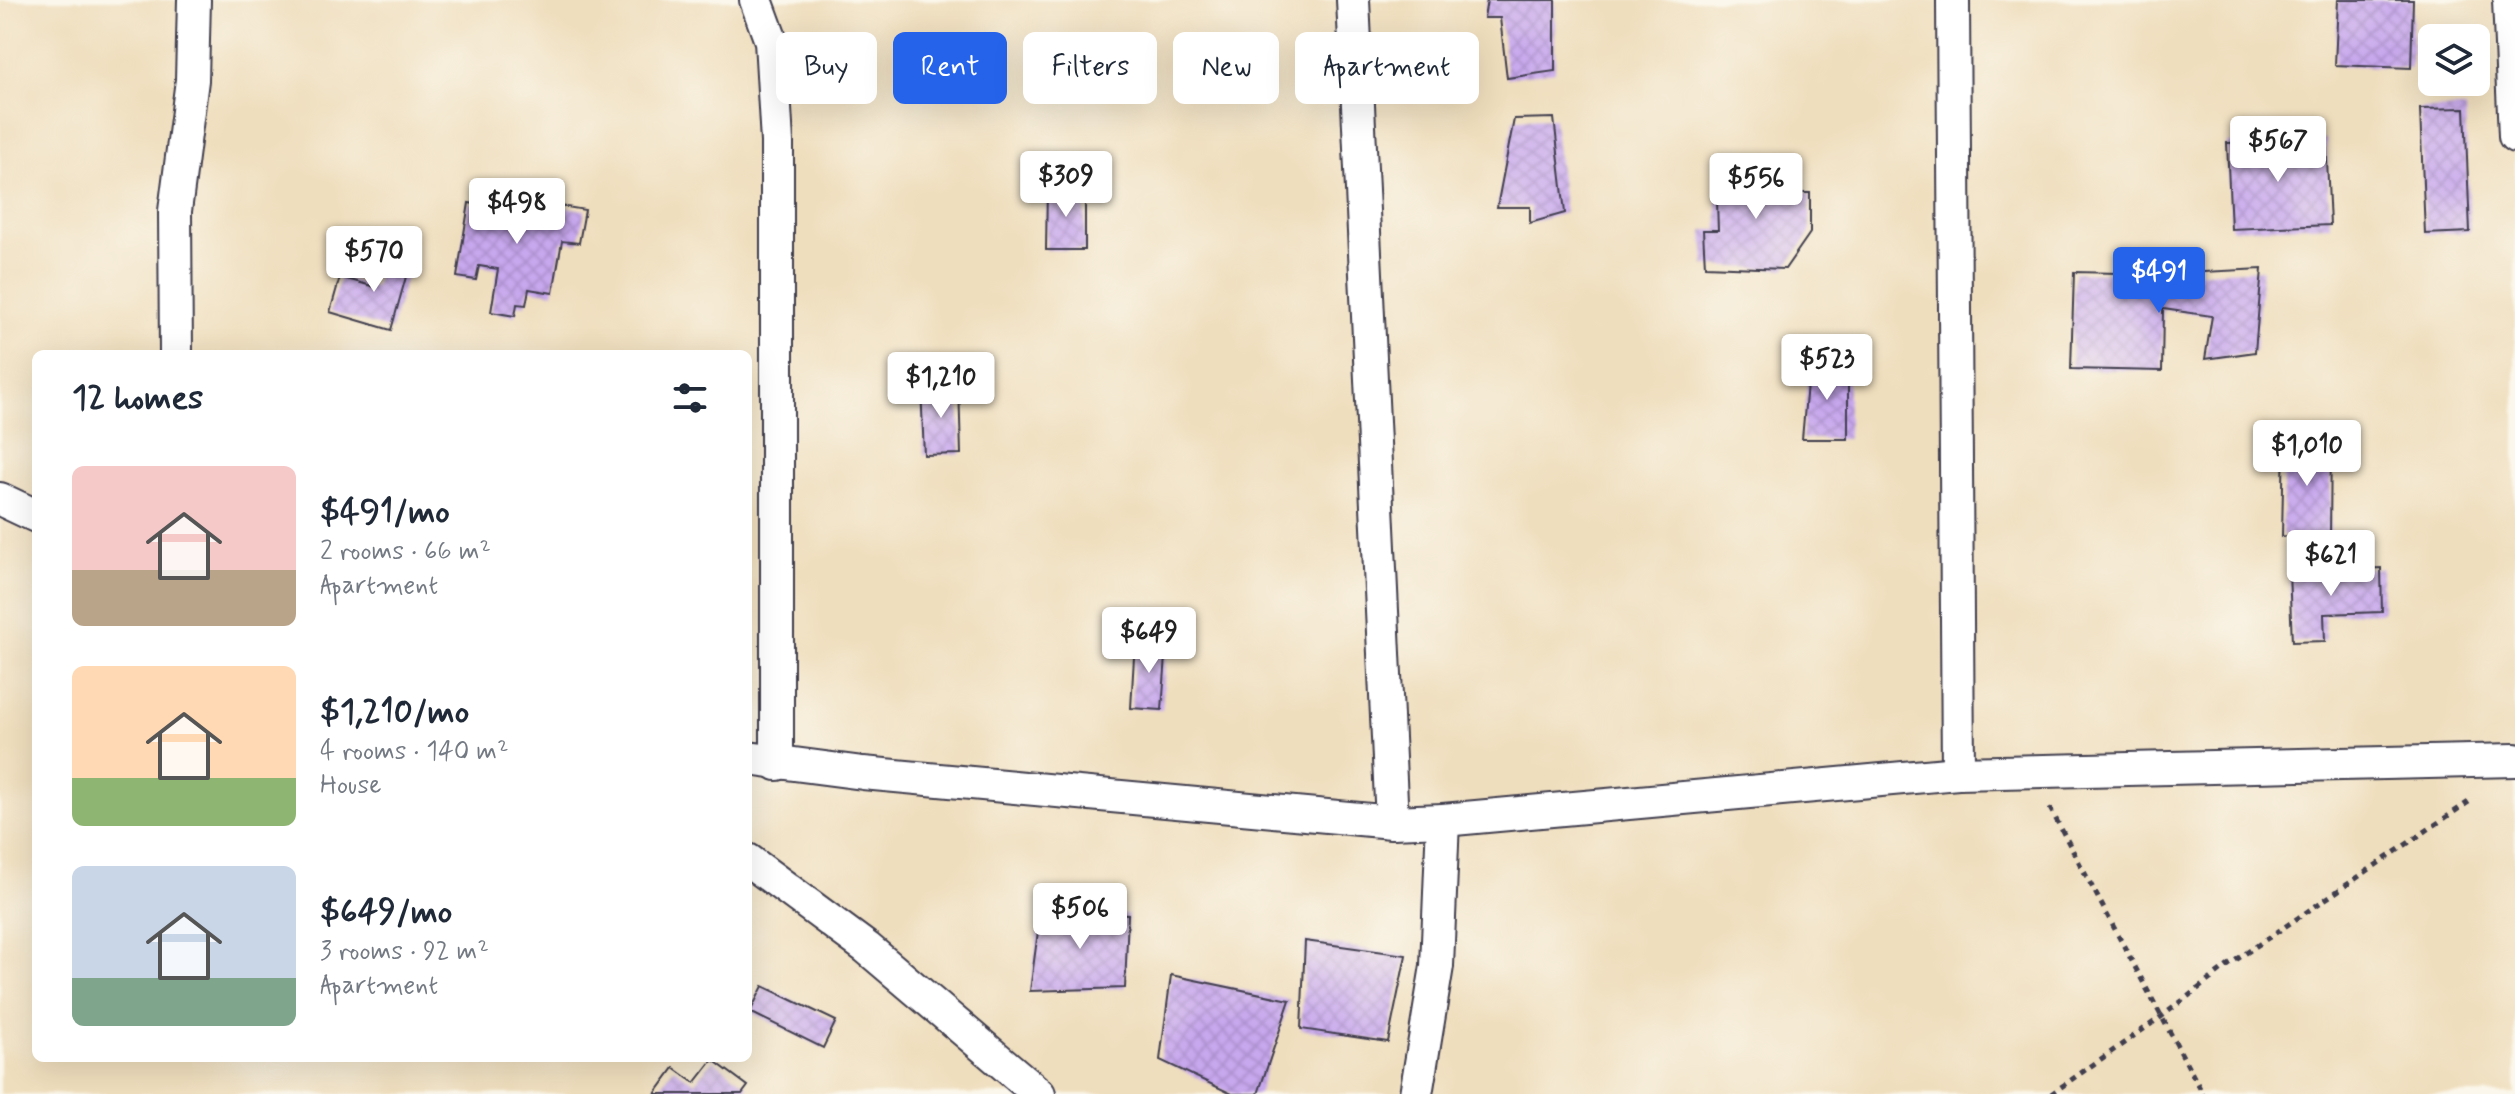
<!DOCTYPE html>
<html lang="en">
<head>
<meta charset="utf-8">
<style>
	:root { --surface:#fff; --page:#f6f6f7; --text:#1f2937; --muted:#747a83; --accent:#2563eb }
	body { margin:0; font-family:Mynerve,sans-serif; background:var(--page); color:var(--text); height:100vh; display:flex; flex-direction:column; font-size:30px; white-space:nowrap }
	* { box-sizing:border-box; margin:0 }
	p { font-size:26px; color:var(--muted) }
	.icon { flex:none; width:44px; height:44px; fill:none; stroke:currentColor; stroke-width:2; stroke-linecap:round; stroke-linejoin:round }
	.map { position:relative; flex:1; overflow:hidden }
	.details { position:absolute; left:32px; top:350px; width:720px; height:712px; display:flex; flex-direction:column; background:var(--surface); border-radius:12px; box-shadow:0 8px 32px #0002 }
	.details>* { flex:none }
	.guide { position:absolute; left:776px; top:32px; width:760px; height:72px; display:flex; gap:16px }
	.tools { position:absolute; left:2418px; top:24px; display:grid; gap:16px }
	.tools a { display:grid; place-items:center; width:72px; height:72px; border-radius:12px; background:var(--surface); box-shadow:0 8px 32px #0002; font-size:40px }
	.price { position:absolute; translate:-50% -68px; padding:0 18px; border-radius:8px; background:#fff; color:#222; font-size:26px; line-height:52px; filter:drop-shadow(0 2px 4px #0008) }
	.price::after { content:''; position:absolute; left:50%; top:48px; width:24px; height:18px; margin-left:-12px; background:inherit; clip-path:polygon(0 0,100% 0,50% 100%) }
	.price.on { background:var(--accent); color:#fff }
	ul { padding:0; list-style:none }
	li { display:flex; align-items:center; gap:24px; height:200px; padding:0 40px }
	li span { display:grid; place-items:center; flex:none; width:224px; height:160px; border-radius:12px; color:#555 }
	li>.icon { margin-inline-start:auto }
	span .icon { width:96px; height:96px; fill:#fffc; stroke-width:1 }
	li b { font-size:34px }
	h2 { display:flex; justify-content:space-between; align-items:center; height:96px; padding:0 40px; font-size:34px }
	.pill { padding:0 28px; border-radius:12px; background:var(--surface); box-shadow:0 8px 32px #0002; font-size:28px; line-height:72px }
	.pill.on { background:var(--accent); color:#fff }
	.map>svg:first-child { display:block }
	.building { fill:url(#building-cross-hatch) }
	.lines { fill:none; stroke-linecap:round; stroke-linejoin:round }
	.street-casing { stroke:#413e4e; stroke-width:36 }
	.path { stroke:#413e4e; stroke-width:5; stroke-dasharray:6 6; stroke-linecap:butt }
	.street { stroke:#fff; stroke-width:32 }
</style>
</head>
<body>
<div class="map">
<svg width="2515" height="1094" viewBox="0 0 2515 1094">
	<defs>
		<pattern id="building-cross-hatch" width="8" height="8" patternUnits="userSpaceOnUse" patternTransform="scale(2)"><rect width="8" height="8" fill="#c7a7ed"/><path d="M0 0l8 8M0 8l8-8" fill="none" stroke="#ab8fcc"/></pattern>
	</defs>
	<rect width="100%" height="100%" fill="#fbf7ec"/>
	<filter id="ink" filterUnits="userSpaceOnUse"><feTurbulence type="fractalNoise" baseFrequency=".0125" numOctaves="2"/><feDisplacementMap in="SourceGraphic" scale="16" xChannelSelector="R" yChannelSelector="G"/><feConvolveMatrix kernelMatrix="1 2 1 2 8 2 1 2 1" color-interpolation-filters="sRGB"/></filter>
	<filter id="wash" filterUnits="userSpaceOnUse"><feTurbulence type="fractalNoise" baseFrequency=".006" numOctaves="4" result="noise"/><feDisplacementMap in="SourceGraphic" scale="32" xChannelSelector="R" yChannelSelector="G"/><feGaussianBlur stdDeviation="1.8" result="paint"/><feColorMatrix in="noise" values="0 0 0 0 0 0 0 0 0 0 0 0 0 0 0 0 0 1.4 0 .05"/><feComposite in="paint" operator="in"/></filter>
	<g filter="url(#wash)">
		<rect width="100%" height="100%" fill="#efdebd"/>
		<g id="blocks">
			<g class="building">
				<polygon points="1487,0 1555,0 1555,71 1507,78 1500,18 1484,18"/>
				<polygon points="2338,0 2413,0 2411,68 2335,65"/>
				<polygon points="2465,108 2470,232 2425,234 2420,109"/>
				<polygon points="1554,118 1565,213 1530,223 1530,207 1497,207 1514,119"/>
				<polygon points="2326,139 2330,225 2231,229 2227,143"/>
				<polygon points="1730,168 1782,170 1780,193 1810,193 1810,233 1785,269 1705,266 1703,230 1718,230 1716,172"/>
				<polygon points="1047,188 1085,188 1085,250 1046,250"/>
				<polygon points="488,194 585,210 579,243 562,241 553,293 529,289 526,305 517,304 515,316 491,312 498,269 479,266 476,280 457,277 469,203 486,206"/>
				<polygon points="386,252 411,259 391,330 330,312 340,277 375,287"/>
				<polygon points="2262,269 2255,352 2205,359 2212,316 2163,309 2162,371 2071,369 2074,272 2164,274"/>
				<polygon points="1809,362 1848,362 1848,439 1802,439"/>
				<polygon points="959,384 961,454 924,455 921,386"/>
				<polygon points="2284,438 2331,439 2330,537 2282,536"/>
				<polygon points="2381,568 2382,612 2324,614 2325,641 2292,642 2289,572"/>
				<polygon points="1135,640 1167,642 1162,710 1131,708"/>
				<polygon points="1041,909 1128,914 1125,988 1030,991"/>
				<polygon points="1305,941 1406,955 1388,1042 1301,1029"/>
				<polygon points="1171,975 1290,1000 1258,1094 1232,1094 1160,1060"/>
				<polygon points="763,986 836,1021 823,1048 750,1012"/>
				<polygon points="713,1060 748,1086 742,1094 655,1094 674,1068 695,1083"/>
			</g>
		</g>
	</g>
	<g filter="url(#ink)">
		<use href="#blocks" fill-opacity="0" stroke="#413e4e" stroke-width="2"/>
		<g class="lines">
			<defs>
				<g id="street">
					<polyline points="756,0 771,41 777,142 777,764"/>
					<polyline points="1353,0 1392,822"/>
					<polyline points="1953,0 1958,773"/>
					<polyline points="2509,0 2515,136"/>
					<polyline points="176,354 175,211 192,80 194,0"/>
					<polyline points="0,499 36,516"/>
					<polyline points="748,758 863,773 1392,822 1443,820 1958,773 2515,760"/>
					<polyline points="748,860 867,948 1039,1094"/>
					<polyline points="1416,1094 1437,966 1443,820"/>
				</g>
			</defs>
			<use href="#street" class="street-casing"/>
			<g class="path">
				<polyline points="2050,808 2203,1094"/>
				<polyline points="2051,1094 2161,1017 2230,964 2473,799"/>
			</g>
			<use href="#street" class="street"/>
		</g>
	</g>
</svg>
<div class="tools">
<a><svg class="icon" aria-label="layers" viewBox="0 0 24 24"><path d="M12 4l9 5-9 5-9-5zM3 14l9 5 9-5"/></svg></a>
</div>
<b class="price" style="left:2278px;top:184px">$567</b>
<b class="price" style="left:1066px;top:219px">$309</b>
<b class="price" style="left:1756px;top:221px">$556</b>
<b class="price" style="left:517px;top:246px">$498</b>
<b class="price" style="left:374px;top:294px">$570</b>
<b class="price on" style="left:2159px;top:315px">$491</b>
<b class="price" style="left:1827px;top:402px">$523</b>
<b class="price" style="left:941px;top:420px">$1,210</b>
<b class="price" style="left:2307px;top:488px">$1,010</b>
<b class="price" style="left:2331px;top:598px">$621</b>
<b class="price" style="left:1149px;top:675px">$649</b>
<b class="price" style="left:1080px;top:951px">$506</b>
<div class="guide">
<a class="pill">Buy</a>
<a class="pill on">Rent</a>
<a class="pill">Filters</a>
<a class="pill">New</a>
<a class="pill">Apartment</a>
</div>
<section class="details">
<h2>12 homes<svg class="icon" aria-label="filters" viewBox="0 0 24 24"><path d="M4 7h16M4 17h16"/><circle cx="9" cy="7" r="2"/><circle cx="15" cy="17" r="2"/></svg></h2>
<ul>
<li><span style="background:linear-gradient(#f6c9c9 65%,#b9a48a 0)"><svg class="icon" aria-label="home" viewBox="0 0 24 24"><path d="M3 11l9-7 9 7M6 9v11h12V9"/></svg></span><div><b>$491/mo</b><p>2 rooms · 66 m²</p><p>Apartment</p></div></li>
<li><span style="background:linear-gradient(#ffd9b3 70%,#8fb573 0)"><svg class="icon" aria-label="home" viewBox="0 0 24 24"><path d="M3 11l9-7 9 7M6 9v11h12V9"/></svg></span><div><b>$1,210/mo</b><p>4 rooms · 140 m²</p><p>House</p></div></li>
<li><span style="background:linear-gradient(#c9d6e8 70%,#7fa58c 0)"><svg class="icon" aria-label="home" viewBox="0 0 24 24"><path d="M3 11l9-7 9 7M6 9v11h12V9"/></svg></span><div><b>$649/mo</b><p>3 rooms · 92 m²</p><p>Apartment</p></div></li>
</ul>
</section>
</div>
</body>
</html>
